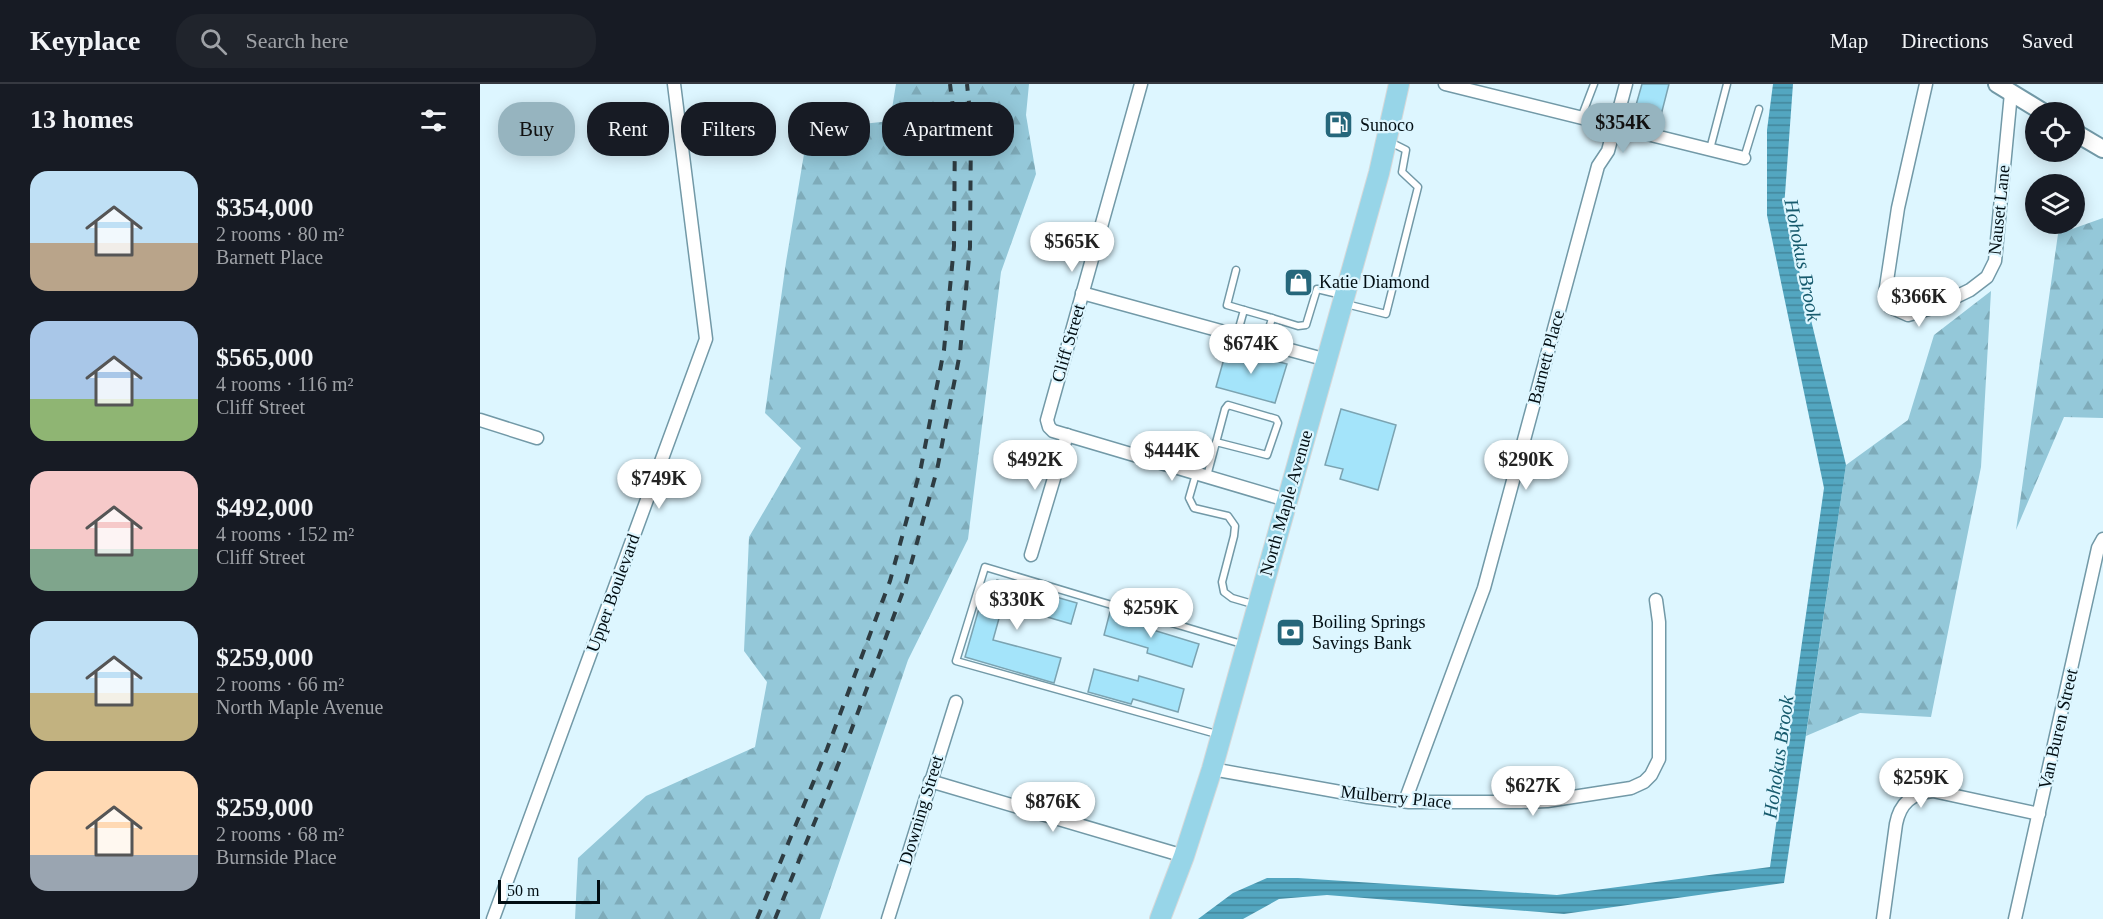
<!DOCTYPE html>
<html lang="en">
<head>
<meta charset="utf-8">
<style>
	:root { --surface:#171b24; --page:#20242c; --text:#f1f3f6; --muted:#9ea1a6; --line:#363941; --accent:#96b4bf }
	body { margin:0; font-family:"Times New Roman",serif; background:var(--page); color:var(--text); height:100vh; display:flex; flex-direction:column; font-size:22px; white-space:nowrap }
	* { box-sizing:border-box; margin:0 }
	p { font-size:20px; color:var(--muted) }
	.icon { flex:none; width:33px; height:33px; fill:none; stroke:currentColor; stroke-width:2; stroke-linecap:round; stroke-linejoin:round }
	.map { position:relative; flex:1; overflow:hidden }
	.details { display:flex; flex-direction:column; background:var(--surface); width:480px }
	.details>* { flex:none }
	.banner { position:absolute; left:18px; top:18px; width:570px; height:54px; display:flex; gap:12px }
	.controls { position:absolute; left:1545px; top:18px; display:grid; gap:12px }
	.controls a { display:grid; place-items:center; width:60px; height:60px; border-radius:50%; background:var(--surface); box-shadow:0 3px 15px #0003; font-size:30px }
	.scale { position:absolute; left:18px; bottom:15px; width:102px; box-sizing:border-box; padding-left:6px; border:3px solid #020e13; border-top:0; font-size:16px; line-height:21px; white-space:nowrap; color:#020e13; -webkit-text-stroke:4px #ddf6ff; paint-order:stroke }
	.price { position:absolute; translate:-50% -51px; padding:0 14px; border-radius:21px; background:#fff; color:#222; font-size:20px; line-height:39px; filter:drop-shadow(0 2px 3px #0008) }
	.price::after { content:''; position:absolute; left:50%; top:36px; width:18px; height:14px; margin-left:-9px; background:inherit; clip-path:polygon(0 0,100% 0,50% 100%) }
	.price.active { background:var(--accent); color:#111 }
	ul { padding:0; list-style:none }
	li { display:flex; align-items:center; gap:18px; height:150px; padding:0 30px }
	li span { display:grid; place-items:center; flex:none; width:168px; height:120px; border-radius:18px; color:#555 }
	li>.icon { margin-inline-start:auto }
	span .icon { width:72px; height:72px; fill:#fffc; stroke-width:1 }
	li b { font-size:26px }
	h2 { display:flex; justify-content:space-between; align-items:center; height:72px; padding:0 30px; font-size:26px }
	.chip { padding:0 21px; border-radius:24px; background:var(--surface); box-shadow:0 3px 15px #0003; font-size:21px; line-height:54px }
	.chip.active { background:var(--accent); color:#111 }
	header { display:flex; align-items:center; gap:36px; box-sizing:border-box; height:84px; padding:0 30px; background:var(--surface); border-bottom:2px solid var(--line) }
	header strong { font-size:28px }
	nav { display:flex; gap:33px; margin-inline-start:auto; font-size:21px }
	.search { width:420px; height:54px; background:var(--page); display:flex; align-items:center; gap:15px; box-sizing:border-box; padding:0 21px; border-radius:24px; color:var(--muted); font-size:22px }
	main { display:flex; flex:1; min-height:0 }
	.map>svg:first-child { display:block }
	.forest { fill:url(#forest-firs) }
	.water { fill:url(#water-rules) }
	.building { fill:#a4e4fa; stroke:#7ba3b1; stroke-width:1.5 }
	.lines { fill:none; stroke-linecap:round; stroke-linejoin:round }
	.service-casing { stroke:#7299a7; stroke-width:9 }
	.minor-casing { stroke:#7299a7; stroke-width:15 }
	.tertiary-casing { stroke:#7299a7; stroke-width:20 }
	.primary-casing { stroke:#d7d8d9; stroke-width:22 }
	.service { stroke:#fff; stroke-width:6 }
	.minor { stroke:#fff; stroke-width:12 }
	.tertiary { stroke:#fff; stroke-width:16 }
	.primary { stroke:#97d5e8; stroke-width:20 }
	.rail { stroke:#2e3c42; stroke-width:4; stroke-dasharray:10 10; stroke-linecap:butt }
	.labels { text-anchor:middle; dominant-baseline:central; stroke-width:4.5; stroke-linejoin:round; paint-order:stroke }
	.poi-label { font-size:18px; fill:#020e13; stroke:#ddf6ff; text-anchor:start }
	.street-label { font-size:18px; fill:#020e13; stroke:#ddf6ff }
	.water-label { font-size:20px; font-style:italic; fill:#165a6d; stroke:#ddf6ff }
</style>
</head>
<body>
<header>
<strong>Keyplace</strong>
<div class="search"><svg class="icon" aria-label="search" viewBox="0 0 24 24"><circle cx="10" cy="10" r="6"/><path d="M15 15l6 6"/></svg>Search here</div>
<nav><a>Map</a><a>Directions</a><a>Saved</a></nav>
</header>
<main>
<section class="details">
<h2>13 homes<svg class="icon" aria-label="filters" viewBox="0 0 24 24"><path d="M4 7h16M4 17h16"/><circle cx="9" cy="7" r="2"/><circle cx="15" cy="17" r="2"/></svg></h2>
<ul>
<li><span style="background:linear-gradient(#bfe0f5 60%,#b9a48a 0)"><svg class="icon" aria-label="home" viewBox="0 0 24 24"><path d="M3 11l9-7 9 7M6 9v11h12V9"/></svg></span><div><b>$354,000</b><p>2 rooms · 80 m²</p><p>Barnett Place</p></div></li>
<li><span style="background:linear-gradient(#a9c7e8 65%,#8fb573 0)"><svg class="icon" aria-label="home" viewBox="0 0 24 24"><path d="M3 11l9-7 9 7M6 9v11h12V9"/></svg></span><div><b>$565,000</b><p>4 rooms · 116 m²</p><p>Cliff Street</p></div></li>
<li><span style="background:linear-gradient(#f6c9c9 65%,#7fa58c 0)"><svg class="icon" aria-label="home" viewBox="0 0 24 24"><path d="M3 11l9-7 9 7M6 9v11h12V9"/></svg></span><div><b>$492,000</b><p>4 rooms · 152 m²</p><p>Cliff Street</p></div></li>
<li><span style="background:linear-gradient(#bfe0f5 60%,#c2b280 0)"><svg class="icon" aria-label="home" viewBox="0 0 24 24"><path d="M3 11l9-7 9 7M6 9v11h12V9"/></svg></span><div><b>$259,000</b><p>2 rooms · 66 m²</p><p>North Maple Avenue</p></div></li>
<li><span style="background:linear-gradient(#ffd9b3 70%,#9aa5b1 0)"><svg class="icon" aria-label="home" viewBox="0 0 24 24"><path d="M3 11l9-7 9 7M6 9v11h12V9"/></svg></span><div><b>$259,000</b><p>2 rooms · 68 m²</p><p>Burnside Place</p></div></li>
</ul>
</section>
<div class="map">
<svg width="1623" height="835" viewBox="0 0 1623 835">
	<defs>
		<pattern id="forest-firs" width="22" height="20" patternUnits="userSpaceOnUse" patternTransform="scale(1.5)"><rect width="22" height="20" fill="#94c8d9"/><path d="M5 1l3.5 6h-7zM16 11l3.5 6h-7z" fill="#7eabb9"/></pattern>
		<pattern id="water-rules" width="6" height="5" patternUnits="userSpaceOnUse" patternTransform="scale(1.5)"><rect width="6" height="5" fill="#53a6c0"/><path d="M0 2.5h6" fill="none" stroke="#43869b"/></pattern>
	</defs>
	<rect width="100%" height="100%" fill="#ddf6ff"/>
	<g class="forest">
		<polygon points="416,0 549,0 546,31 556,90 521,188 488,455 428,576 340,835 95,835 98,774 166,712 275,663 287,598 264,567 269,453 321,364 285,329 306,178 328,46 410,37"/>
		<polygon points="1623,134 1623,334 1584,333 1536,446 1578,150"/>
		<polygon points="1511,207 1501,383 1451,633 1380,629 1326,652 1366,381 1428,336 1454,251"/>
	</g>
	<polygon class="water" points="1293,0 1313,0 1304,124 1366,381 1304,799 1084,830 847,811 799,815 763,835 718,835 753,809 787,794 818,794 1077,811 1290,783 1344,404 1287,131 1287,46"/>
	<g class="building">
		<polygon points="1162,0 1189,0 1180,35 1154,28"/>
		<polygon points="747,264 807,280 795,319 736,303"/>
		<polygon points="861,325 916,341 898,406 860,395 863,385 845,381"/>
		<polygon points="517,496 597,519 591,540 523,520 513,556 581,574 574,599 485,573 502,514 511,516"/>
		<polygon points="630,528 674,540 673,546 719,560 712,583 667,569 668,564 624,551"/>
		<polygon points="614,585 658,597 659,592 704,605 698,628 653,615 651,620 608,608"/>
	</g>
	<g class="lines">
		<defs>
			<g id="service">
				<polyline points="1101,34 1114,0"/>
				<polyline points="1230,65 1247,0"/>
				<polyline points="1264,74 1279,25"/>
				<polyline points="756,186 747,221 764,226"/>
				<polyline points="866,220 906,230 938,103 922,88 926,66 910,58"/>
				<polyline points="792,234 818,242 826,241 837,205 862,211"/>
				<polyline points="757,251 764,226 792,234 785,259"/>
				<polyline points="716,390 709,414 714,424 748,432 755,442 754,452 742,498 744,508 752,514 776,521"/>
				<polyline points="727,392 745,325 748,321 796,335 798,339 787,371 736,358"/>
				<polyline points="740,651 476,577 505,483 765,561"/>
			</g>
			<g id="minor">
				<polyline points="661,0 567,336 569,343 573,347 806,416"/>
				<polyline points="965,0 1264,74"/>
				<polyline points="1446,0 1418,124 1405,210 1410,223 1428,231 1455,223 1490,206 1507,193 1515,177 1531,9"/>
				<polyline points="602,209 847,276"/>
				<polyline points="0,336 57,354"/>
				<polyline points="551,471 587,351"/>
				<polyline points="732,685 888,713 929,718 1041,718 1067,717 1151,704 1164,698 1171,691 1179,675 1179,538 1176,516"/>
				<polyline points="450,697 704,772"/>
				<polyline points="925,717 1004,504 1118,82 1128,67 1146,0"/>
				<polyline points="13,835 226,255 194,0"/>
				<polyline points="408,835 476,618"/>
				<path d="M1403,835l13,-95c4,-21 16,-31 37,-33l106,23"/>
				<polyline points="1535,835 1618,464 1623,455"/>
			</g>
			<g id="tertiary">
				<polyline points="1517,0 1563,28"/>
				<polyline points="1594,48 1623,65"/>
			</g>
			<polyline id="primary" points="680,835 704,772 732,685 899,89 919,0"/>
		</defs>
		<use href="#service" class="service-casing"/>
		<use href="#minor" class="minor-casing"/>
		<use href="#tertiary" class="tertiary-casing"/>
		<use href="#primary" class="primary-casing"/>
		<use href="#service" class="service"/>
		<use href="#minor" class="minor"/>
		<use href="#tertiary" class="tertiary"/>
		<use href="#primary" class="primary"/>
		<g class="rail">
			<polyline points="277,835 347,665 410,497 441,383 464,266 474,162 475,39 470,0"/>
			<polyline points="295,835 362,671 425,502 457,386 480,269 490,163 491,38 487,0"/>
		</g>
	</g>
	<defs>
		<symbol id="fuel-square" viewBox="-11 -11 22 22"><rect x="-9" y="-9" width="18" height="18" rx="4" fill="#26677b" stroke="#ddf6ff"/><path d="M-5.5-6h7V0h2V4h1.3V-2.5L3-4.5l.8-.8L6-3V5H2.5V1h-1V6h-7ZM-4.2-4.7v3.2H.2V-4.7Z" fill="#fff"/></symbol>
		<symbol id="shop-square" viewBox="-11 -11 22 22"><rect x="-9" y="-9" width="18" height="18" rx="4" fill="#26677b" stroke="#ddf6ff"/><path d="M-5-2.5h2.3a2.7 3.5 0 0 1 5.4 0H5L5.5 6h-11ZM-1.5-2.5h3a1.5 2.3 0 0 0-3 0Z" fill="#fff"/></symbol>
		<symbol id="bank-square" viewBox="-11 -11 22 22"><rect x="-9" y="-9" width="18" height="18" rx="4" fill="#26677b" stroke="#ddf6ff"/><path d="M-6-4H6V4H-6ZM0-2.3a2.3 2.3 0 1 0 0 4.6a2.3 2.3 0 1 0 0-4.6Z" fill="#fff"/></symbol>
	</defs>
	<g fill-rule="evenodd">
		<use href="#fuel-square" x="842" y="24" width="33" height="33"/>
		<use href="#shop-square" x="802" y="182" width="33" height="33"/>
		<use href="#bank-square" x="794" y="532" width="33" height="33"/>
	</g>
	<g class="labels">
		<g class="poi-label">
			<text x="880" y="41">Sunoco</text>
			<text x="839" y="198">Katie Diamond</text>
			<text x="832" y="538">Boiling Springs<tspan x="832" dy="21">Savings Bank</tspan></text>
		</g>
		<g class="street-label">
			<text transform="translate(1519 126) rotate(-84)">Nauset Lane</text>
			<text transform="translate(588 259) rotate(-74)">Cliff Street</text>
			<text transform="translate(1066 273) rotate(-75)">Barnett Place</text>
			<text transform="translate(806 419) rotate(-74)">North Maple Avenue</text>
			<text transform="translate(133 509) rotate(-70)">Upper Boulevard</text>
			<text transform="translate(1578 645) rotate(-77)">Van Buren Street</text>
			<text transform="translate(916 713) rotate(6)">Mulberry Place</text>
			<text transform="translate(441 726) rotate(-73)">Downing Street</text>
		</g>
		<g class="water-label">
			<text transform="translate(1323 176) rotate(79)">Hohokus Brook</text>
			<text transform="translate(1298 673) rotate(-82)">Hohokus Brook</text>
		</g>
	</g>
</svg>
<div class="controls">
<a><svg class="icon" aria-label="locate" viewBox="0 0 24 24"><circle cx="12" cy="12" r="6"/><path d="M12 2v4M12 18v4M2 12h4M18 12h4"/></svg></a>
<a><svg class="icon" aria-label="layers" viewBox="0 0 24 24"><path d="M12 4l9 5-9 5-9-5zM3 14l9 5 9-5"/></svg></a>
</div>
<div class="scale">50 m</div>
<b class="price active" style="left:1143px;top:70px">$354K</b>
<b class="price" style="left:592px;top:189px">$565K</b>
<b class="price" style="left:1439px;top:244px">$366K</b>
<b class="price" style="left:771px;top:291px">$674K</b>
<b class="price" style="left:692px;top:398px">$444K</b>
<b class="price" style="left:555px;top:407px">$492K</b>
<b class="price" style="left:1046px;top:407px">$290K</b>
<b class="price" style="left:179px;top:426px">$749K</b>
<b class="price" style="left:537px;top:547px">$330K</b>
<b class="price" style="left:671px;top:555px">$259K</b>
<b class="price" style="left:1441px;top:725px">$259K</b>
<b class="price" style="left:1053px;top:733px">$627K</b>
<b class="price" style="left:573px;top:749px">$876K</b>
<div class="banner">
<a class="chip active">Buy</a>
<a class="chip">Rent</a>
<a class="chip">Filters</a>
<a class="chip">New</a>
<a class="chip">Apartment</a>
</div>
</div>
</main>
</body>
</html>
